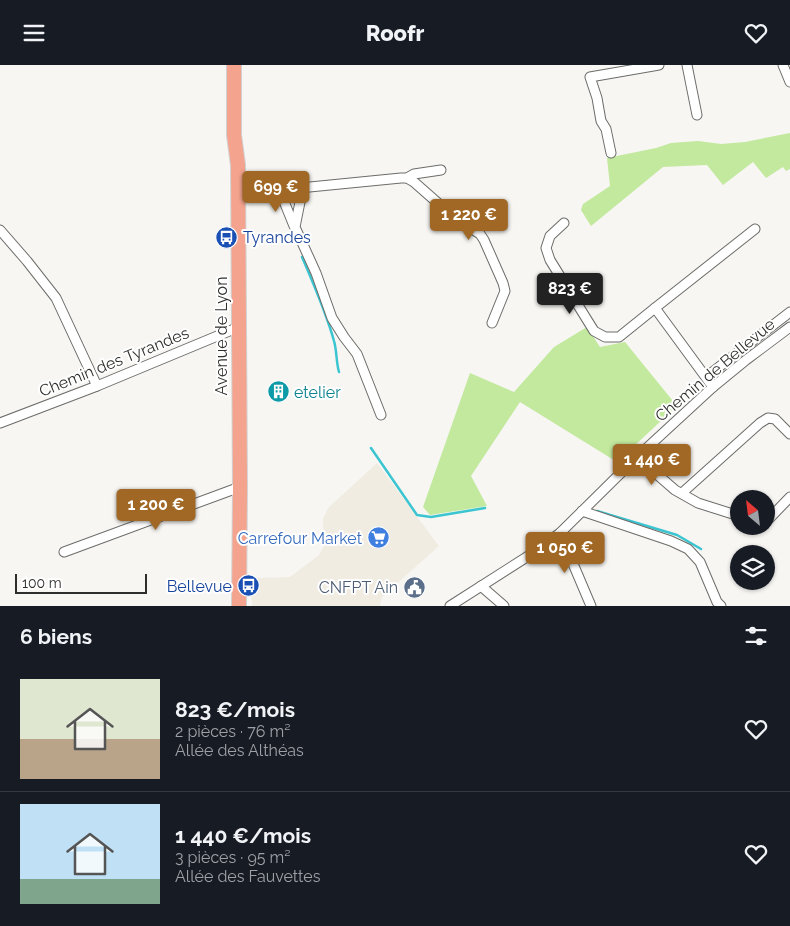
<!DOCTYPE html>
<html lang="fr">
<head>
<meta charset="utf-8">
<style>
	:root { --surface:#171b24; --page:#20242c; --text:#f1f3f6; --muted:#9ea1a6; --line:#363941; --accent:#a06824 }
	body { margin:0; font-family:Raleway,sans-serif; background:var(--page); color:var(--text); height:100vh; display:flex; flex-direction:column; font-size:19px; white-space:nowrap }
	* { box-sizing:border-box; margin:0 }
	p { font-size:16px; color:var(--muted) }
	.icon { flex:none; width:28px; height:28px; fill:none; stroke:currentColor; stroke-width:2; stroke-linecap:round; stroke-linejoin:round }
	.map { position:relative; height:541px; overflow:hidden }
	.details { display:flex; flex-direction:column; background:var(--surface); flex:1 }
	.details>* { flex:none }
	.needle { width:32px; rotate:332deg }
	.controls { position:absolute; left:730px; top:425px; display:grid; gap:10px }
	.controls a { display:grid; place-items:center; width:45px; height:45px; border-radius:50%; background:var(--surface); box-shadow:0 1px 4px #0004; font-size:25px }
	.scale { position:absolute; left:15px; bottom:12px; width:132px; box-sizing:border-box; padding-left:5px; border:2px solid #2e2e2c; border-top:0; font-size:14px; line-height:18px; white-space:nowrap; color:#2e2e2c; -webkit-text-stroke:4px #fff; paint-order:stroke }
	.price { position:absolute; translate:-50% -42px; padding:0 11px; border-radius:5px; background:var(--accent); color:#fff; font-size:16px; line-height:32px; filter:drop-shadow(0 1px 2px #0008) }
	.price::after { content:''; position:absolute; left:50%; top:30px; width:15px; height:11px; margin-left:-8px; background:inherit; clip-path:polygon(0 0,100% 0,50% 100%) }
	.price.active { background:#222; color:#fff }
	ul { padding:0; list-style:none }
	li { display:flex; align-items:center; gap:15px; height:125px; padding:0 20px }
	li+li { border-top:1px solid var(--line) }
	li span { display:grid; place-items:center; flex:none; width:140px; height:100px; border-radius:0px; color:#555 }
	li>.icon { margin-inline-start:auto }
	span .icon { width:60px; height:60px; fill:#fffc; stroke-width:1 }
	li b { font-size:21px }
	h2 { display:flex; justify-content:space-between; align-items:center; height:60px; padding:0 20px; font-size:21px }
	header { display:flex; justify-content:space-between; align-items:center; height:65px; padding:0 20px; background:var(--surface); font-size:22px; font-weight:800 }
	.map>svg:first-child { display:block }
	.built { fill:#f0ece2 }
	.green { fill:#c2e99d }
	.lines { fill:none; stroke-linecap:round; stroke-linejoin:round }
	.stream { stroke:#3bc5d1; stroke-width:2.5 }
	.minor-casing { stroke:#6c6c69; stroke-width:11 }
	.primary-casing { stroke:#d1d1d1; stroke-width:16 }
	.minor { stroke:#fff; stroke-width:9 }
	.primary { stroke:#f4a48e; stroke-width:14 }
	.labels { text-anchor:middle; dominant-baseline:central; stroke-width:4; stroke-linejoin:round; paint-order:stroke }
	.transit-label { font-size:16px; fill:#164399; stroke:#fff; text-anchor:start }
	.street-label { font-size:16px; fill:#2e2e2c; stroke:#fff }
	.culture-label { font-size:16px; fill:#0d838f; stroke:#fff; text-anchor:start }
	.shop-label { font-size:16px; fill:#366cbe; stroke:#fff; text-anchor:end }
	.service-label { font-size:16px; fill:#4e5e75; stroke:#fff; text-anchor:end }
</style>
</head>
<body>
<header><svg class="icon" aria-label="menu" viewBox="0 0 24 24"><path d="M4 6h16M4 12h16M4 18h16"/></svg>Roofr<svg class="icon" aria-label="heart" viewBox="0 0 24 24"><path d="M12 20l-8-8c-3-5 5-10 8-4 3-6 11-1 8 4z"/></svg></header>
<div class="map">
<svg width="790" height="541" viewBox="0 0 790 541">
	<rect width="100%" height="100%" fill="#f7f6f3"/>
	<polygon class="built" points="377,398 439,481 382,532 380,541 252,541 250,513 290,512 319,490 324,481 323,454 328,443"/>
	<g class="green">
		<polygon points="790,68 790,104 786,106 783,102 766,113 753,97 723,120 707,100 663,102 591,161 581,145 583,139 610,121 607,93 656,83 671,78 698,76 721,79 745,77"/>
		<polygon points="587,262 600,282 625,277 677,341 617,397 520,337 471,411 487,441 430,450 423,442 470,308 514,327 554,282"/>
	</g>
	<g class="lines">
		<g class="stream">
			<path d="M302,192c12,28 24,55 32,84 3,10 2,21 5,31"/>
			<polyline points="371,383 417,450 431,452 485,443"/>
			<polyline points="597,446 677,470 701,484"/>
		</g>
		<defs>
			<g id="minor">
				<polyline points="687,0 697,50"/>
				<polyline points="783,0 790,17"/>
				<polyline points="611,88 606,64 601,56 597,33 590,12 659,0"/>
				<polyline points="407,113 414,117 456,154 480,169 484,175 503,218 505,226 492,258"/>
				<polyline points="303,122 295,162 316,208 332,253 344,272 357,289 381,350"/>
				<polyline points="279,124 294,161"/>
				<polyline points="238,129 401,113 407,113 414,109 441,105"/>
				<polyline points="564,158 550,171 546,183 550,195 594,266 605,272 619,272 655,243"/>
				<polyline points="0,165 27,196 56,233 97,321"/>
				<polyline points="706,312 790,247"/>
				<polyline points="713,322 655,243 755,164"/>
				<polyline points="0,358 97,321 239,262"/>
				<polyline points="637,392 675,425 698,438 739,451"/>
				<polyline points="682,428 760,358 768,353 775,354 790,369"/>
				<polyline points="582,446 671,476 688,484 700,497 717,537 721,541"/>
				<polyline points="766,457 790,432"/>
				<polyline points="560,468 591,541"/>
				<polyline points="64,487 240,422"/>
				<polyline points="481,521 504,541"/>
				<polyline points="450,541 533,488 560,468 637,392 713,322 746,295 790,262"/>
			</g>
			<polyline id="primary" points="234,0 234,70 238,100 240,422 239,541"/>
		</defs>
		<use href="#minor" class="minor-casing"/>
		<use href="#primary" class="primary-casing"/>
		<use href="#minor" class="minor"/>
		<use href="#primary" class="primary"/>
	</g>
	<defs>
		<symbol id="bus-disc" viewBox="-11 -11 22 22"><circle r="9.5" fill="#1a4fb4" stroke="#fff"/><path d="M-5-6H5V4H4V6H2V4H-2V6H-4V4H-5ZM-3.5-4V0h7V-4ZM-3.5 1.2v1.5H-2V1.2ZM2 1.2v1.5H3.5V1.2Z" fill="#fff"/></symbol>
		<symbol id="building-disc" viewBox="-11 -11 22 22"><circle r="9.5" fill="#0f9aa8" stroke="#fff"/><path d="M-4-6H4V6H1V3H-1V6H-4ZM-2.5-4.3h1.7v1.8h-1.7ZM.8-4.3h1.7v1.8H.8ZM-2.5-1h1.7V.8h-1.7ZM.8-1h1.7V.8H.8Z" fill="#fff"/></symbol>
		<symbol id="supermarket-disc" viewBox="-11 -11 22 22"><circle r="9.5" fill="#3f7fe0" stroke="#fff"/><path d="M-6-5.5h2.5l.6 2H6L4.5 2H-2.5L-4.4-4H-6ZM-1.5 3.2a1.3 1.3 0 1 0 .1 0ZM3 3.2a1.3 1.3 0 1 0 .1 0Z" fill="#fff"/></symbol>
		<symbol id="civic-disc" viewBox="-11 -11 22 22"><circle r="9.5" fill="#5c6f8a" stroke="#fff"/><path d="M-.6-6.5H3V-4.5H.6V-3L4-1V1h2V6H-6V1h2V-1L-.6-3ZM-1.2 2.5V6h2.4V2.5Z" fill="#fff"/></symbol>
	</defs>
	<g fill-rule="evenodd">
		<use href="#bus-disc" x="214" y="160" width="25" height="25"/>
		<use href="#building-disc" x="266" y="314" width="25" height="25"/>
		<use href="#supermarket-disc" x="366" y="460" width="25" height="25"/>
		<use href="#bus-disc" x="236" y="508" width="25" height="25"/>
		<use href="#civic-disc" x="402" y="510" width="25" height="25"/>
	</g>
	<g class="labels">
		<g class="transit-label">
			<text x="243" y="172">Tyrandes</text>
			<text x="232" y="521" text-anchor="end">Bellevue</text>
		</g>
		<g class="street-label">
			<text transform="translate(221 271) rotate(-90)">Avenue de Lyon</text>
			<text transform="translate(114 297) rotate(-22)">Chemin des Tyrandes</text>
			<text transform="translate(715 305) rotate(-40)">Chemin de Bellevue</text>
		</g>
		<g class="culture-label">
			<text x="294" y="327">etelier</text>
		</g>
		<g class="shop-label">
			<text x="362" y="473">Carrefour Market</text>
		</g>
		<g class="service-label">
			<text x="398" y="522">CNFPT Ain</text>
		</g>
	</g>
</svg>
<div class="controls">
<a><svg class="needle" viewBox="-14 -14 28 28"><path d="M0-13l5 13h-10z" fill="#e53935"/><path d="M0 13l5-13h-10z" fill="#9ea1a6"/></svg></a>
<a><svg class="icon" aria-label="layers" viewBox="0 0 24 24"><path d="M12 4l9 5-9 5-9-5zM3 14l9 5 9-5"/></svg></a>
</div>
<div class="scale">100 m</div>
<b class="price" style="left:276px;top:148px">699 €</b>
<b class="price" style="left:469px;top:176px">1 220 €</b>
<b class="price active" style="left:570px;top:250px">823 €</b>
<b class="price" style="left:652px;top:421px">1 440 €</b>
<b class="price" style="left:156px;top:466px">1 200 €</b>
<b class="price" style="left:565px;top:509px">1 050 €</b>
</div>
<section class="details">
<h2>6 biens<svg class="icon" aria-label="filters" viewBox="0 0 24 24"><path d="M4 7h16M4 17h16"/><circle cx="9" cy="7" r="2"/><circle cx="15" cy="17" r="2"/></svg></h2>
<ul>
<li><span style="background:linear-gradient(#dfe7d0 60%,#b9a48a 0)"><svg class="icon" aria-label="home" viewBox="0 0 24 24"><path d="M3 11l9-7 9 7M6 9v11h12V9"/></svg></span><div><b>823 €/mois</b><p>2 pièces · 76 m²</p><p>Allée des Althéas</p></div><svg class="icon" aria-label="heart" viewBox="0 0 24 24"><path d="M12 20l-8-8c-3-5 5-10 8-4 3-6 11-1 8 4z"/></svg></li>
<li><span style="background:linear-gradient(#bfe0f5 75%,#7fa58c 0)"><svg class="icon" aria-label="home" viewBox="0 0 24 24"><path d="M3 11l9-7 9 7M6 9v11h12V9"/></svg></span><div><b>1 440 €/mois</b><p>3 pièces · 95 m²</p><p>Allée des Fauvettes</p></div><svg class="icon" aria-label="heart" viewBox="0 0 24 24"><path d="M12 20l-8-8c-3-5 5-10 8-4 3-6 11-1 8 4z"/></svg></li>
</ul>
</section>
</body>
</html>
